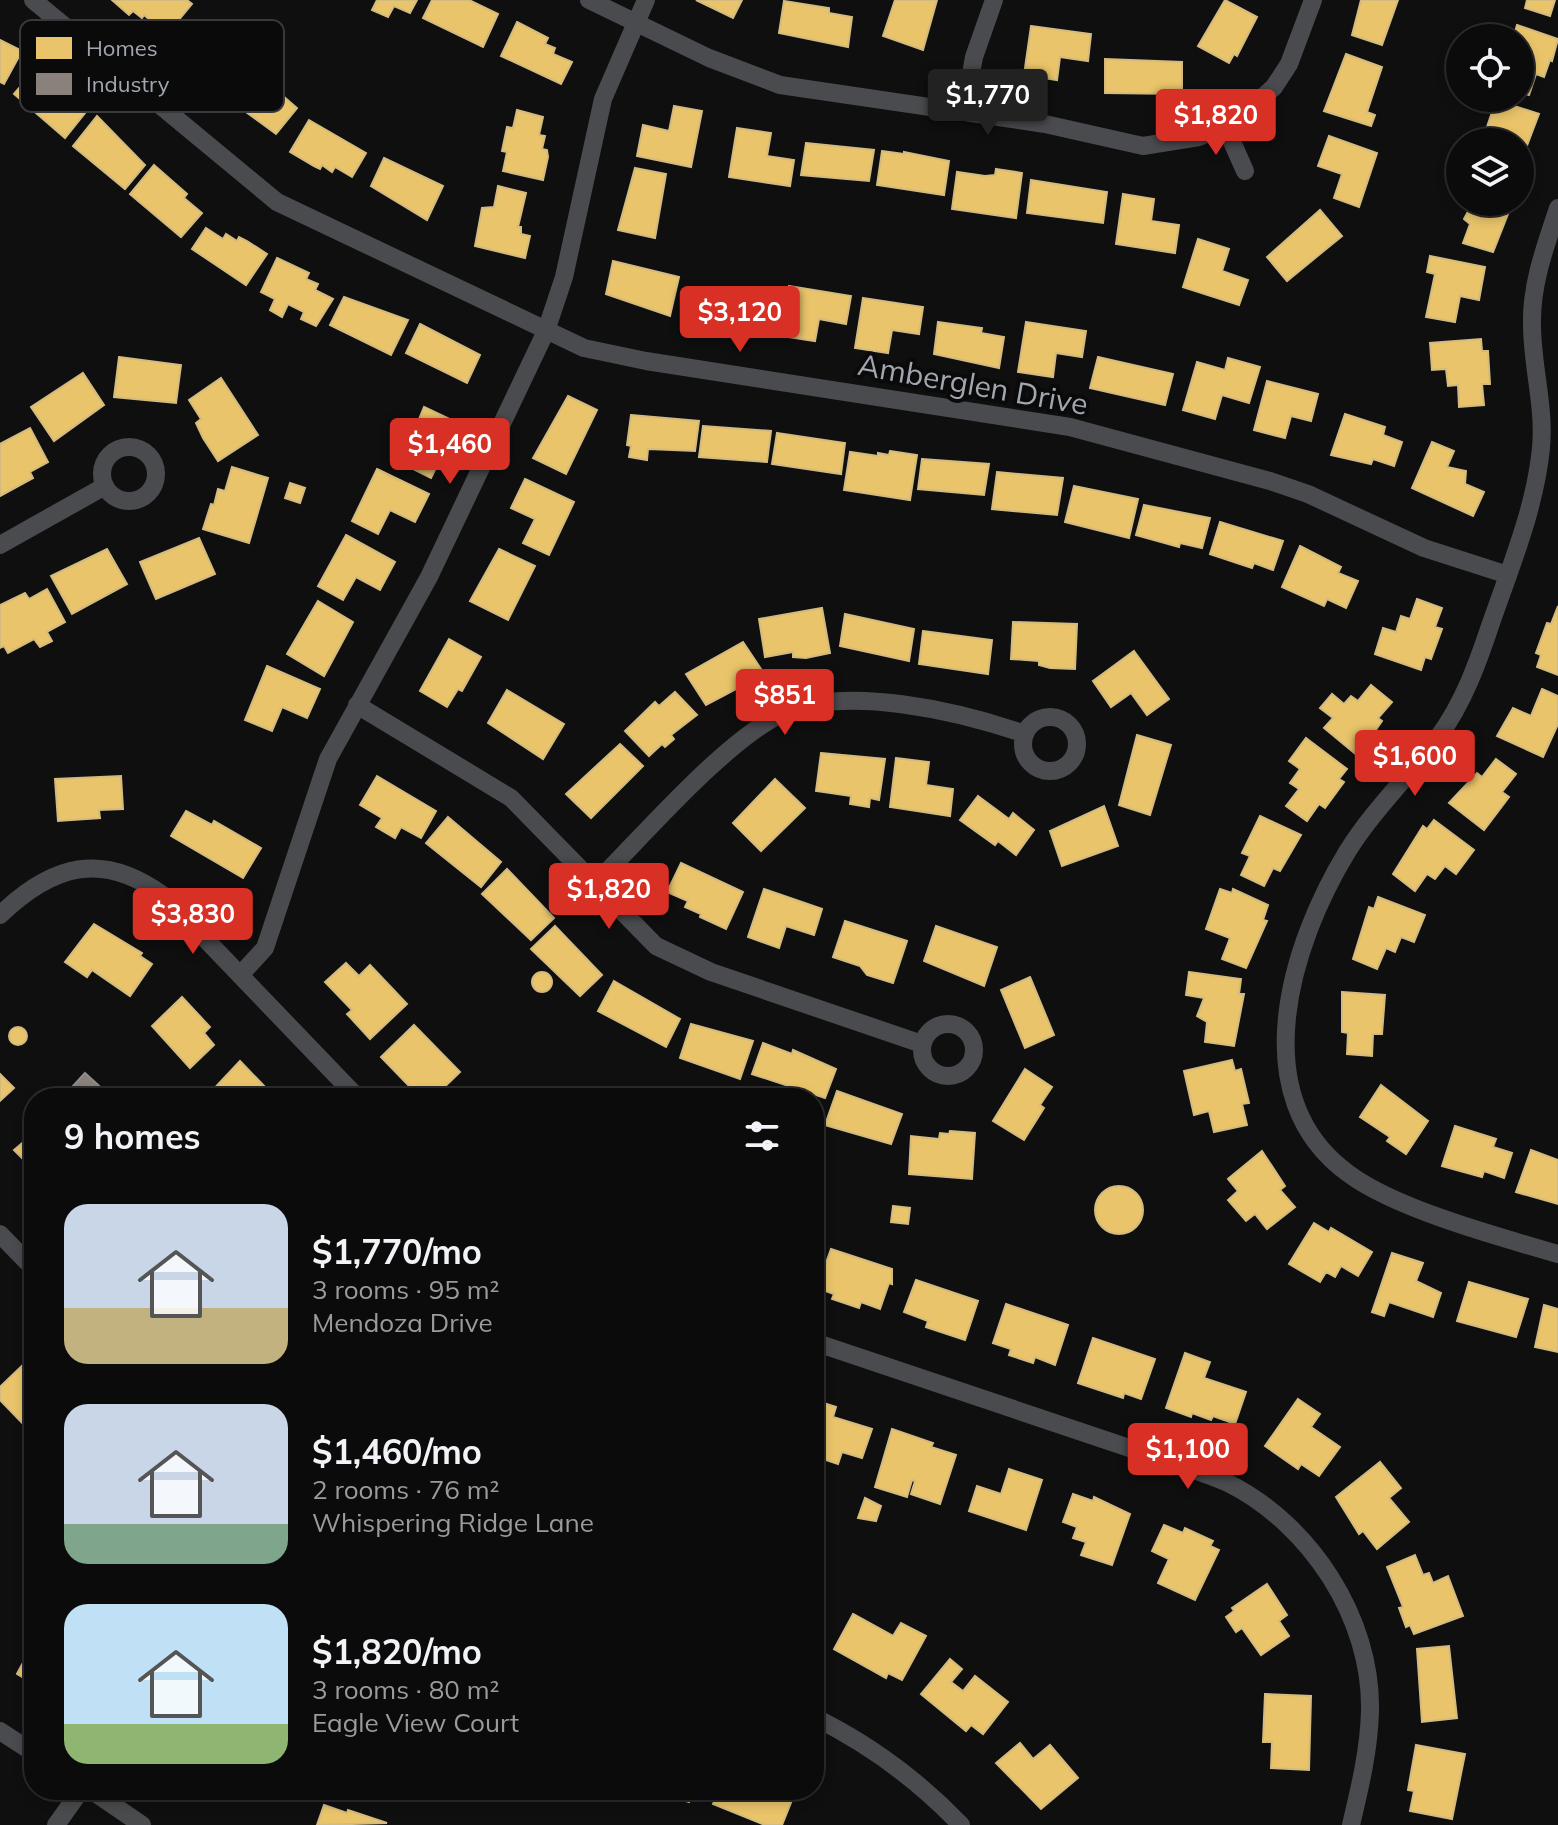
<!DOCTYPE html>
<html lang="en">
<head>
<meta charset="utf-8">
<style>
	:root { --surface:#0b0b0c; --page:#141415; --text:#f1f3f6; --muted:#9a9b9d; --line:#2b2b2d; --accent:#d93025 }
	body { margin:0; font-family:Mulish,sans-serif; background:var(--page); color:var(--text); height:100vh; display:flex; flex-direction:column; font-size:30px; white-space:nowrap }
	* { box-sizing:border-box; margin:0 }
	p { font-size:26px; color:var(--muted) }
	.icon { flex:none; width:44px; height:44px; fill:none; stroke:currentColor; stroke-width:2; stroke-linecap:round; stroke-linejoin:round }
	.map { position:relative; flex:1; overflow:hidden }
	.panel { position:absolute; left:24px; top:1088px; width:800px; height:712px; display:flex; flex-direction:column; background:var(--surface); border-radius:32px; box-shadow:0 4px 12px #0003,0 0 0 2px var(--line) }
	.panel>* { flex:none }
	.controls { position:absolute; left:1446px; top:24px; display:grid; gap:16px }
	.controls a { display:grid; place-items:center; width:88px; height:88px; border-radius:50%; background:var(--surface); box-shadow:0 4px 12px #0003,0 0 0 2px var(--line); font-size:40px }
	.price { position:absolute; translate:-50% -68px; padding:0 18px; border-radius:8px; background:var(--accent); color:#fff; font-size:26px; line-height:52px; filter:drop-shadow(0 2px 4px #0008) }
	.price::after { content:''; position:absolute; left:50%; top:48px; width:24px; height:18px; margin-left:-12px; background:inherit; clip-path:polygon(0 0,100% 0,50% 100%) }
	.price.current { background:#222; color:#fff }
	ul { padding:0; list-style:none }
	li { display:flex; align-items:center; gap:24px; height:200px; padding:0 40px }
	li span { display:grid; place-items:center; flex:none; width:224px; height:160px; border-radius:24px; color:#555 }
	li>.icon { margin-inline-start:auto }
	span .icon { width:96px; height:96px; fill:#fffc; stroke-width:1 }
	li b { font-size:34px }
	h2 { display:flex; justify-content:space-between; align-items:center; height:96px; padding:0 40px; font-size:34px }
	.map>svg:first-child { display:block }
	.homes { fill:#e9c46a; stroke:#d3bb7f; stroke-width:2 }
	.industry { fill:#8a817c; stroke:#918c8b; stroke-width:2 }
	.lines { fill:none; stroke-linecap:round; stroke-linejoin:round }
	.street { stroke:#4a4b4e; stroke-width:18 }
	.labels { text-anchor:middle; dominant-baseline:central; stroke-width:8; stroke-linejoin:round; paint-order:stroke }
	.street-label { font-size:30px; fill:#a1a6af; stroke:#0a0a0b }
	.key { fill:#0a0a0b; stroke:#37393c; stroke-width:2 }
	.key-label { font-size:22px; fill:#a1a6af }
</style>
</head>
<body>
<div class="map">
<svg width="1558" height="1825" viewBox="0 0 1558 1825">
	<rect width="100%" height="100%" fill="#0f0f10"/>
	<g class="homes">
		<polygon points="112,0 187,0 192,4 167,34 144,15 142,18 133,11 129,15"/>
		<polygon points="377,0 417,0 410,13 394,6 388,17 372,10"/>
		<polygon points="432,0 469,0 498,14 483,47 423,18"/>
		<polygon points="696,0 742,0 733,18"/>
		<polygon points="895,0 937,0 923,50 883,36"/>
		<polygon points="1225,0 1257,17 1237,56 1234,54 1229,63 1198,46"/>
		<polygon points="1361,0 1398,0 1382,45 1352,35"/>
		<polygon points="1527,0 1555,0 1550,16 1525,8"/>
		<polygon points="784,1 829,8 829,13 852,17 848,47 779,33"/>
		<polygon points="517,22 548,38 545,44 555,48 553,54 572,62 561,84 501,56"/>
		<polygon points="1517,25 1558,39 1552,61 1550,60 1544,77 1536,74 1529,95 1520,92 1520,38 1513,38"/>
		<polygon points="1031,26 1091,34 1088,61 1060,57 1057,80 1024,75"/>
		<polygon points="0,40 22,51 4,84 0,82"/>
		<polygon points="1346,54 1382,67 1367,112 1375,115 1371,126 1324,111"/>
		<polygon points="1105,59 1182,62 1182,94 1105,93"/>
		<polygon points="39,65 85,113 65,138 14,94"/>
		<polygon points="252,69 297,108 276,134 227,98"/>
		<polygon points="1496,100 1539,114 1523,156 1520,142 1482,142"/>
		<polygon points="674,106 702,111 691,167 637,156 643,125 669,131"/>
		<polygon points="517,110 543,117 539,135 545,136 542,149 547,150 548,157 543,180 503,171 507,152 502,151 507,127 513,128"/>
		<polygon points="97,116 145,165 125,189 73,146"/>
		<polygon points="309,120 366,153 352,177 335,167 332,172 322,165 320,169 314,166 290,152"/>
		<polygon points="737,128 771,133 767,156 794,160 790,186 729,177"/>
		<polygon points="1329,136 1377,153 1359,207 1334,198 1342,174 1318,166"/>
		<polygon points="806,143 874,150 869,181 801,175"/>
		<polygon points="882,151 904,154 904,152 949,161 944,195 877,185"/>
		<polygon points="384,158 443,186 427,220 371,186"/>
		<polygon points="154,165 187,194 184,198 202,213 181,237 130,194"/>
		<polygon points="635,168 666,174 655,238 618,230"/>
		<polygon points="996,169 1022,173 1016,218 952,209 957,172 985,176 995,175"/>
		<polygon points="1031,180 1107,192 1103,223 1027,213"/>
		<polygon points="498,186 526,193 518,227 521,227 521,234 530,236 525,258 475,246 482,208 494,207"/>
		<polygon points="1123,194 1154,199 1151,221 1179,225 1175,253 1116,244"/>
		<polygon points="1473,202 1512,204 1493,252 1463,243 1470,224 1464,219"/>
		<polygon points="1320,210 1342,236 1287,281 1267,257"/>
		<polygon points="206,228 223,239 226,234 237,241 239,237 247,241 267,254 246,285 192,249"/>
		<polygon points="1198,239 1229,249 1222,271 1248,280 1239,305 1183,287"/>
		<polygon points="1430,256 1485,267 1479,300 1460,296 1455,322 1426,317 1435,274 1427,272"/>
		<polygon points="277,258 309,273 306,279 318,284 315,290 333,299 316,326 301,319 304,312 288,304 282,317 270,310 275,299 261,292"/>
		<polygon points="613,261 679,277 670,316 606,294"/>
		<polygon points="789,286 851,296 846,324 819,319 815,341 781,336"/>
		<polygon points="708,291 775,304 769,335 701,323"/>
		<polygon points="344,297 408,320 391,355 330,325"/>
		<polygon points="863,298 923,307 919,334 892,330 888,353 855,348"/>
		<polygon points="938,322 982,328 981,333 1004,337 999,368 934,354"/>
		<polygon points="1026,322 1086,331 1082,357 1056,353 1053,377 1018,372"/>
		<polygon points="420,324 480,355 467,383 406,353"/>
		<polygon points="1481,339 1482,351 1488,351 1490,384 1482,384 1484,405 1459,407 1458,385 1448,386 1446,369 1432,370 1430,343"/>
		<polygon points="119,357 181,365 176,403 114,397"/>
		<polygon points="1098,357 1173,374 1165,405 1090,388"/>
		<polygon points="1228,358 1260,367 1249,403 1222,395 1215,419 1183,410 1197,362 1225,370"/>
		<polygon points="83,373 104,405 54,441 31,407"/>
		<polygon points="221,378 258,435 218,461 203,438 196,423 201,419 189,400"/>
		<polygon points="1267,381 1318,394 1311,421 1291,416 1285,438 1254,430"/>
		<polygon points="568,396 597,410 566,474 533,458"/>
		<polygon points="424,407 458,423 431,478 401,463"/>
		<polygon points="1345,414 1385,427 1383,435 1402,442 1394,466 1373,459 1371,464 1331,455"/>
		<polygon points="631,415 699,421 695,451 648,449 647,460 629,457 631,446 627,445"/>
		<polygon points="703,426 771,431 767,462 699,457"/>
		<polygon points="30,428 48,462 30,472 33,478 0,496 0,444"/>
		<polygon points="777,433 845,443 841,474 772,464"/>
		<polygon points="1432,442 1454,451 1447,467 1466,471 1465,484 1484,492 1473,516 1412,488"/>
		<polygon points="890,451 917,455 910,500 844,490 850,452 878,456 878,453 889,455"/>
		<polygon points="922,459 989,464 984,495 918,489"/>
		<polygon points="232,467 268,478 249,543 203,529 211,504 214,505 218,489 225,491"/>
		<polygon points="377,469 429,494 415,522 390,510 378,534 352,521"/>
		<polygon points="997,472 1063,478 1057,515 992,509"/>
		<polygon points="525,479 574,502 549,555 523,543 535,519 511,508"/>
		<polygon points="290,483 305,488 300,503 285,498"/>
		<polygon points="1074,486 1138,499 1129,538 1065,522"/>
		<polygon points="1144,505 1210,518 1202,548 1180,543 1179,547 1136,535"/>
		<polygon points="1220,522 1283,541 1273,570 1254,563 1252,568 1210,554"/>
		<polygon points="346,535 395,562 380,590 356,577 343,600 318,586"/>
		<polygon points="199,538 215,574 156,599 140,562"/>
		<polygon points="1300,546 1341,567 1338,573 1358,581 1346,608 1327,599 1324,606 1282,587"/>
		<polygon points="107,549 127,584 72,614 51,576"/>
		<polygon points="499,549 535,566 508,620 470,601"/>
		<polygon points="47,589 65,622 47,632 52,641 40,647 34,639 8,653 4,646 0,648 0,605 25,593 29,599"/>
		<polygon points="1417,599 1442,608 1435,627 1442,629 1431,659 1425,657 1421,670 1375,654 1383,628 1396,632 1401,616 1410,619"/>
		<polygon points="318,601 353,622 324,676 287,654"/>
		<polygon points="1558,606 1558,675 1537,667 1541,655 1536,653 1547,623 1551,624"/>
		<polygon points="822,608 830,653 806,658 793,657 793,652 765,657 759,619"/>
		<polygon points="845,614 914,629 909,661 840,646"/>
		<polygon points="1013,622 1077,624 1075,669 1050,668 1039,665 1039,661 1011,659"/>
		<polygon points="923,631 992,640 988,674 919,664"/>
		<polygon points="449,639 481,657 462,691 458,689 447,707 420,691"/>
		<polygon points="743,642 761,669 742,682 744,685 706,705 686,674"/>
		<polygon points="1134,651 1169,699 1147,715 1131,693 1111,707 1093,681"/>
		<polygon points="267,666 320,689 307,718 282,707 272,731 245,720"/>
		<polygon points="1371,685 1392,702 1378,718 1382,721 1358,756 1324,728 1333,718 1320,708 1332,694 1344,704 1351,696 1358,701"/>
		<polygon points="1542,689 1558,696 1558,724 1543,757 1497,736 1513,708 1531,716"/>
		<polygon points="507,690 564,724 543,759 488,723"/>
		<polygon points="675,692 697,715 671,735 674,739 665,747 662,744 649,756 625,731 655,702 659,706"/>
		<polygon points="1137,735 1171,745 1150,815 1119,805"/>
		<polygon points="1306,738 1347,769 1339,779 1344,782 1325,808 1319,804 1307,821 1286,806 1299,789 1290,783 1300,769 1289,761"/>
		<polygon points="620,744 643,766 591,818 566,794"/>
		<polygon points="821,753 885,759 879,800 870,798 869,807 850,804 851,796 816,791"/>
		<polygon points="896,758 929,762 926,785 953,789 950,816 890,807"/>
		<polygon points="1496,759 1516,774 1502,792 1509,797 1484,830 1449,803 1477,773 1482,777"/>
		<polygon points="121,776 123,809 99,810 100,818 58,821 55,779"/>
		<polygon points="377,776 436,811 421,838 401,827 395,838 376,827 382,818 360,805"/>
		<polygon points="775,779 805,808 761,851 733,823"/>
		<polygon points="978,796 1009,819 1013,813 1034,830 1016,855 998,841 995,845 960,820"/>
		<polygon points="1104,806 1118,846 1062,866 1050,831"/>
		<polygon points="186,811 212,825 214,821 261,848 243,878 171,836"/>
		<polygon points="1260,816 1301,835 1280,871 1273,868 1264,886 1241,875 1250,856 1242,853"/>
		<polygon points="448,817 501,862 481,887 426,843"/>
		<polygon points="1434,820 1474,850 1456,874 1445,866 1435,879 1427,874 1415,891 1393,874 1423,826 1427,829"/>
		<polygon points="681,863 743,892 726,929 700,917 701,914 685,907 688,901 667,892"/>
		<polygon points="507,869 554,918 531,940 482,894"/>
		<polygon points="764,889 822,909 814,935 786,926 779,948 748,937"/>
		<polygon points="1220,889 1232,893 1233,889 1268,905 1263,920 1267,921 1246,968 1222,959 1230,938 1206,929"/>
		<polygon points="1378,897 1425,915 1414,942 1401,937 1395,952 1386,948 1377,969 1353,959 1369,907 1374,909"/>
		<polygon points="845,921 907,941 893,983 867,975 860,966 833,957"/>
		<polygon points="94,924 142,953 140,956 152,964 130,996 92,970 87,977 65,962"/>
		<polygon points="555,926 602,975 580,996 531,949"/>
		<polygon points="936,926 997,947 984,986 924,961"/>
		<polygon points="346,963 359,976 370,965 407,1004 370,1039 347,1014 352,1010 325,982"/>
		<circle cx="542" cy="982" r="10"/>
		<polygon points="1189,972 1241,979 1239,994 1244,994 1234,1046 1205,1042 1207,1022 1197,1016 1204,998 1186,995"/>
		<polygon points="1030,977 1054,1035 1025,1048 1001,990"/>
		<polygon points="614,981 680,1019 666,1047 598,1011"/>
		<polygon points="1342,992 1385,995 1382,1034 1373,1034 1372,1056 1347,1054 1348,1033 1342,1032"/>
		<polygon points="182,997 210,1027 204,1033 214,1045 190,1068 152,1026"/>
		<polygon points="691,1024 753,1041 740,1079 680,1058"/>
		<polygon points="414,1025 460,1072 433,1098 428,1098 417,1088 414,1091 381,1057"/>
		<circle cx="18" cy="1036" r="9"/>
		<polygon points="763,1043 792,1054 793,1050 836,1069 825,1098 752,1074"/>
		<polygon points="1232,1060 1235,1071 1241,1069 1249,1103 1242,1104 1247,1125 1214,1132 1209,1111 1194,1115 1184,1071"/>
		<polygon points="240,1061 268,1090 265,1093 270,1098 213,1098 209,1094"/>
		<polygon points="1025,1069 1052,1087 1040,1105 1044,1108 1024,1140 993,1121"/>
		<polygon points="0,1074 14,1088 0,1101"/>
		<polygon points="1381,1085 1428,1121 1406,1154 1387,1141 1390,1137 1360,1117"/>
		<polygon points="837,1091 902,1114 891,1144 825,1125"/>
		<polygon points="1455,1126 1496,1139 1493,1147 1512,1153 1504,1178 1484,1171 1482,1177 1442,1166"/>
		<polygon points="950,1131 975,1133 972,1179 909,1174 911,1136 939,1139 940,1133 949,1134"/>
		<polygon points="34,1133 34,1170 14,1150"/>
		<polygon points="1531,1150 1558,1160 1558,1204 1516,1192"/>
		<polygon points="1262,1151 1285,1186 1280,1190 1295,1207 1267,1229 1255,1214 1246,1221 1228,1200 1238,1191 1228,1179"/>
		<circle cx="1119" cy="1210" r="24"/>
		<polygon points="893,1206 910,1208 908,1224 891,1222"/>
		<polygon points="1314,1223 1329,1232 1331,1228 1372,1252 1358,1276 1341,1266 1335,1277 1326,1272 1320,1282 1289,1264"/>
		<polygon points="831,1249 892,1269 892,1284 889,1283 880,1309 861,1302 859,1308 832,1299 834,1294 817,1288"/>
		<polygon points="1392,1253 1423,1263 1416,1281 1441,1293 1433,1317 1389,1302 1384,1316 1372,1312"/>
		<polygon points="916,1280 978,1301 965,1340 926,1327 928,1321 904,1312"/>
		<polygon points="1469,1282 1528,1299 1516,1337 1457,1321"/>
		<polygon points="1006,1304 1068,1325 1055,1365 1035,1357 1033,1363 1009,1355 1011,1349 993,1343"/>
		<polygon points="1544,1305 1558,1309 1558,1352 1535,1347"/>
		<polygon points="1093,1338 1155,1359 1141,1399 1124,1393 1123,1398 1078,1383"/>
		<polygon points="1185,1353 1210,1362 1204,1378 1246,1392 1235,1424 1213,1416 1211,1420 1192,1413 1191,1417 1166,1408"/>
		<polygon points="24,1364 34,1374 32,1433 0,1400 0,1387"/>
		<polygon points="1298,1399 1320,1414 1311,1427 1340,1447 1319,1476 1301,1464 1298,1469 1265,1446"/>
		<polygon points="814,1400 836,1407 833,1417 872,1429 862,1458 842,1452 838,1464 814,1456"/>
		<polygon points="892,1429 933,1443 931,1447 956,1455 940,1504 911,1494 915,1481 912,1480 907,1497 875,1487"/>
		<polygon points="1380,1462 1401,1488 1389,1498 1409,1522 1377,1549 1363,1531 1359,1534 1336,1497"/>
		<polygon points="1009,1469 1042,1480 1026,1530 969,1511 977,1486 1001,1494"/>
		<polygon points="1073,1494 1093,1501 1094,1497 1130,1514 1112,1565 1081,1555 1086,1542 1073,1538 1077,1527 1063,1522"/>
		<polygon points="865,1498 881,1506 876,1521 858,1518"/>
		<polygon points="1164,1525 1183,1533 1185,1528 1213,1541 1210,1546 1219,1550 1195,1600 1158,1583 1169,1559 1152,1551"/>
		<polygon points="1415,1555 1423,1575 1429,1573 1433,1583 1448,1576 1463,1616 1414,1634 1410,1625 1406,1627 1399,1608 1403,1607 1387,1567"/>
		<polygon points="1267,1584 1287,1615 1279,1621 1289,1636 1261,1655 1242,1628 1236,1632 1226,1617 1234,1611 1232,1608"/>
		<polygon points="853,1614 893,1636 901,1623 926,1636 902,1680 888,1673 886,1678 834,1649"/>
		<polygon points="33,1644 34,1645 34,1694 28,1691 32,1683 17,1674"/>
		<polygon points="1449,1646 1457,1718 1422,1722 1417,1649"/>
		<polygon points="950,1659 962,1669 951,1682 963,1691 975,1676 1008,1702 983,1734 971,1725 966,1731 921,1694"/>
		<polygon points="1265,1694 1311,1696 1309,1770 1271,1768 1272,1742 1263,1742"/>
		<polygon points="1020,1743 1033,1759 1050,1745 1078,1778 1041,1809 996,1763"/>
		<polygon points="1416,1745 1465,1754 1452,1819 1410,1811 1414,1791 1408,1790"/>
		<polygon points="651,1790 693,1790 689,1802"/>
		<polygon points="719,1790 796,1790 782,1825 765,1825 713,1804"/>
		<polygon points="324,1805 347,1813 348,1810 387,1823 317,1825"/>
	</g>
	<polygon class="industry" points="85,1073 108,1094 104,1098 62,1098"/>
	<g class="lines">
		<g class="street">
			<polyline points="33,0 277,202 584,348 646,361 1070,427 1270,481 1308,494 1424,548 1508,575"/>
			<polyline points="589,0 709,58 780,85 1045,124 1143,146 1199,137 1225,126 1251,108 1274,87 1289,64 1313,0"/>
			<polyline points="964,112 974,57 994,0"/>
			<polyline points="1225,126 1245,171"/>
			<path d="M1558,208c-12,37 -26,73 -26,112 -1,43 13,84 9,128 -6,61 -31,120 -51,178 -13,39 -27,77 -51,110 -30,40 -66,74 -92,116 -56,92 -105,245 2,322 47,35 150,63 209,80"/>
			<circle cx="129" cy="474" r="27"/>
			<polyline points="0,545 105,486"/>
			<polyline points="357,705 511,798 656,946 711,972 922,1044"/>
			<circle cx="1050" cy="744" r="27"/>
			<path d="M594,885c49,-49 127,-140 185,-170 64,-32 182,-3 246,19"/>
			<path d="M0,915c52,-50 102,-65 164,-19l194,202"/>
			<polyline points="240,975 265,948 328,759 429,577 546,331 564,277 603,99 646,0"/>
			<circle cx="948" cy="1050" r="26"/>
			<polyline points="0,1234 34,1269"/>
			<path d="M814,1342l357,120c19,7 39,13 57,21 82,41 144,135 142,228 -1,39 -10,76 -19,114"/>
			<path d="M814,1717c57,28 103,62 147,108"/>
			<polyline points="0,1731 34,1753"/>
			<polyline points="91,1790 142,1825"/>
			<polyline points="56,1825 81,1790"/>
		</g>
	</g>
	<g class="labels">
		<g class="street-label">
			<text transform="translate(973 384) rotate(10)">Amberglen Drive</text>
		</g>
	</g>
	<rect x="20" y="20" width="264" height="92" rx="12" class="key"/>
	<rect x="36" y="37" width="36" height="22" fill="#e9c46a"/>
	<rect x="36" y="73" width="36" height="22" fill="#8a817c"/>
	<g class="key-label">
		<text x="86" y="56">Homes</text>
		<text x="86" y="92">Industry</text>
	</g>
</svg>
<div class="controls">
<a><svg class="icon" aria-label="locate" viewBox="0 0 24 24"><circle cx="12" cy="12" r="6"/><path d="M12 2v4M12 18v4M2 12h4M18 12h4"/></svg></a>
<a><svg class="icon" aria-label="layers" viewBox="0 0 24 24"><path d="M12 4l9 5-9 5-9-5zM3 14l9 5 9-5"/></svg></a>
</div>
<b class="price current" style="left:988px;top:137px">$1,770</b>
<b class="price" style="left:1216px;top:157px">$1,820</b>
<b class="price" style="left:740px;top:354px">$3,120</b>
<b class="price" style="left:450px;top:486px">$1,460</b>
<b class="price" style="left:785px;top:737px">$851</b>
<b class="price" style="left:1415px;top:798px">$1,600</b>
<b class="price" style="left:609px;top:931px">$1,820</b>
<b class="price" style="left:193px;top:956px">$3,830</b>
<b class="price" style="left:1188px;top:1491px">$1,100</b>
<section class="panel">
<h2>9 homes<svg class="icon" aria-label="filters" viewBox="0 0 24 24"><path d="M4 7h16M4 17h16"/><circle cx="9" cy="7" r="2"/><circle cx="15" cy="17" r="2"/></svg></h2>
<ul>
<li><span style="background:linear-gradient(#c9d6e8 65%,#c2b280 0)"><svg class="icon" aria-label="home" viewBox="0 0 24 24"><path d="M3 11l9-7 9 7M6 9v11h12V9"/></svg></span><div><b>$1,770/mo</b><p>3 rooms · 95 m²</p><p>Mendoza Drive</p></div></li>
<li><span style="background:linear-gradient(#c9d6e8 75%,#7fa58c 0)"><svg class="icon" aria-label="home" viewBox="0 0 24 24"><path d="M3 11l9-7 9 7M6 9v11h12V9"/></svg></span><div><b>$1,460/mo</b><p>2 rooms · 76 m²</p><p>Whispering Ridge Lane</p></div></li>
<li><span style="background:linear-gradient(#bfe0f5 75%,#8fb573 0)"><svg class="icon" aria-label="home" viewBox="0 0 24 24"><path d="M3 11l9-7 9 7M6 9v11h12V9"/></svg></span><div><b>$1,820/mo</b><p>3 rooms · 80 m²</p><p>Eagle View Court</p></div></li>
</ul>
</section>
</div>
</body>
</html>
